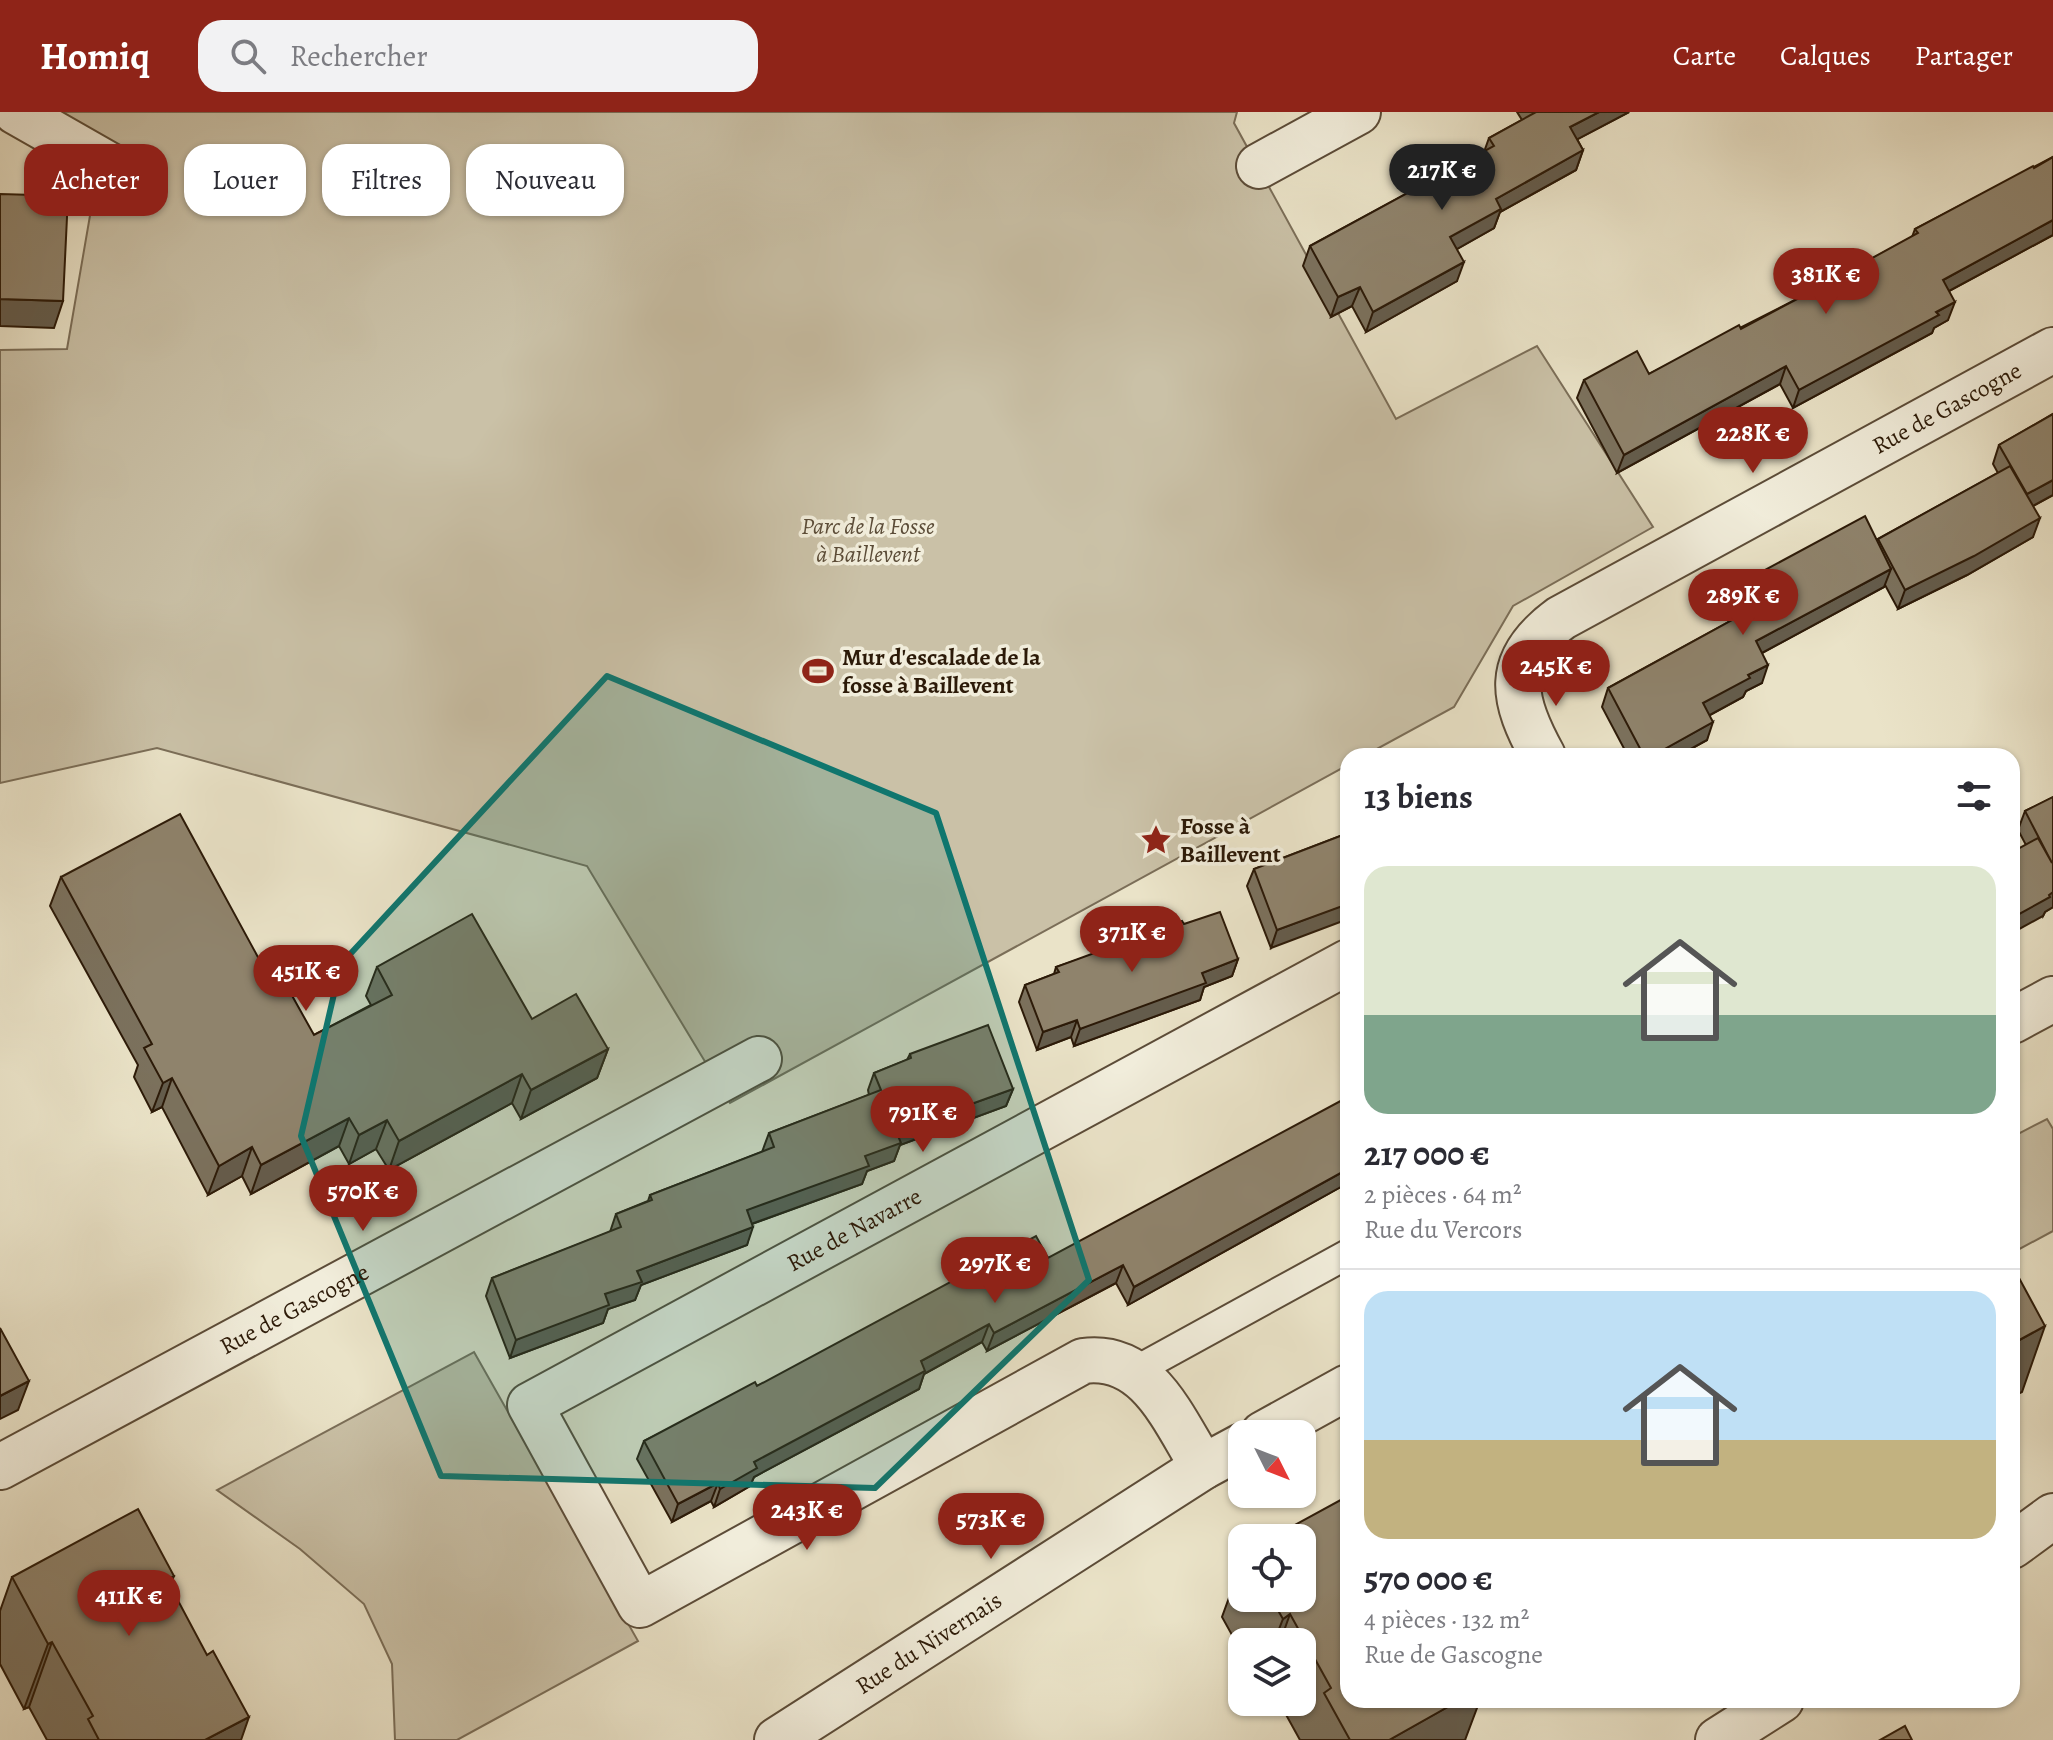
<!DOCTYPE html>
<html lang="fr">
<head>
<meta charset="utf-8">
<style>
	:root { --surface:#fff; --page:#f2f2f3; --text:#2b2b33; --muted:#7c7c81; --line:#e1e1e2; --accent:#8f2418 }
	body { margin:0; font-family:Alegreya,serif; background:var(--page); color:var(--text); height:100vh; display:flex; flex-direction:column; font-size:30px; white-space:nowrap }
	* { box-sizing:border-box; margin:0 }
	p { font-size:26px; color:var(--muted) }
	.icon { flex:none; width:44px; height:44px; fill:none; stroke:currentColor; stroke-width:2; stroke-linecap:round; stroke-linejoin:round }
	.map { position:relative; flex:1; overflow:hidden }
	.details { position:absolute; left:1340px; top:636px; width:680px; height:960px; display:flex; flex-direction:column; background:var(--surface); border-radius:24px; box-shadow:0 2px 6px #0004 }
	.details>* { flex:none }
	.banner { position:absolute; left:24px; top:32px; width:760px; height:72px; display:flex; gap:16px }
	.needle { width:52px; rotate:132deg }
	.controls { position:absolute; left:1228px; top:1308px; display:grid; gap:16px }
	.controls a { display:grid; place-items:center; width:88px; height:88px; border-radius:16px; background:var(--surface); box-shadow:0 2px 6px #0004; font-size:40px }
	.price { position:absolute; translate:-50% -68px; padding:0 18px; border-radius:28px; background:var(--accent); color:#fff; font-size:26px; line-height:52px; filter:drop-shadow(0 2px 4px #0008) }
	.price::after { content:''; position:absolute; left:50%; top:48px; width:24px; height:18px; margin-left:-12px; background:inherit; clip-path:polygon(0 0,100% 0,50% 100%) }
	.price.active { background:#222; color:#fff }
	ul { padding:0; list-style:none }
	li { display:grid; align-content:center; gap:16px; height:424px; padding:0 24px }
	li+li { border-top:2px solid var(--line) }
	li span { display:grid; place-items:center; height:248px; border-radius:24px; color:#555 }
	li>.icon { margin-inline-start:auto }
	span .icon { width:144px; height:144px; fill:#fffc; stroke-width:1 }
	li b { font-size:34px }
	h2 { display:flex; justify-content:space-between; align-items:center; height:96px; padding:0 24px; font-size:34px }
	.tag { padding:0 28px; border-radius:24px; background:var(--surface); box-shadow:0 2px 6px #0004; font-size:28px; line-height:72px }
	.tag.active { background:var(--accent); color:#fff }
	header { display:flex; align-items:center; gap:48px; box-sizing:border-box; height:112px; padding:0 40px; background:var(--accent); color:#fff }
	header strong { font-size:38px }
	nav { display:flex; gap:44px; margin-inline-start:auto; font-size:28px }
	.search { width:560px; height:72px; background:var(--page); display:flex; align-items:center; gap:20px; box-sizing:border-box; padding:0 28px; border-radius:24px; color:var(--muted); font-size:30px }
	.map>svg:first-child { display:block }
	.green { fill:#cac1a7; stroke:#7b6e58; stroke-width:2 }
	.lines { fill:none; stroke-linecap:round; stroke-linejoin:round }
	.service-casing { stroke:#5c4c38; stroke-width:32 }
	.minor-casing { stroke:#5c4c38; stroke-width:48 }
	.tertiary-casing { stroke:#5c4c38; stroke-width:48 }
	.service { stroke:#f1eddb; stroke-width:28 }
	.minor { stroke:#f1eddb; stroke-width:44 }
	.tertiary { stroke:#f1eddb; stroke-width:44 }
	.wall { fill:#7b715d; stroke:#2c1a08; stroke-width:2 }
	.shaded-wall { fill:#645c4c; stroke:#2c1a08; stroke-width:2 }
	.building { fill:#8f836c; stroke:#2c1a08; stroke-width:2 }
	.marked { fill:#0f766e; fill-opacity:0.2; stroke:#0f766e; stroke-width:6; stroke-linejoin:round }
	.labels { text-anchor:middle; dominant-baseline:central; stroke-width:7; stroke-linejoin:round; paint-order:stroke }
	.street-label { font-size:24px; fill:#2c1a08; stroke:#f1eddb }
	.park-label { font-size:24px; font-style:italic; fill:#5b4c38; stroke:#f1eddb }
	.poi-label { font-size:24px; font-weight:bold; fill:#2c1a08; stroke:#f1eddb; text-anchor:start }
</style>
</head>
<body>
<header>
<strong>Homiq</strong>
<div class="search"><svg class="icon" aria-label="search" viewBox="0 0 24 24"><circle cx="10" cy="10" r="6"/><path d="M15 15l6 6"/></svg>Rechercher</div>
<nav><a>Carte</a><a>Calques</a><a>Partager</a></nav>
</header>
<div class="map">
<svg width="2053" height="1628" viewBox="0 0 2053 1628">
	<rect width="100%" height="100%" fill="#eae3c8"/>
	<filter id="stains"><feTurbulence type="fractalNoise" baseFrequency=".0025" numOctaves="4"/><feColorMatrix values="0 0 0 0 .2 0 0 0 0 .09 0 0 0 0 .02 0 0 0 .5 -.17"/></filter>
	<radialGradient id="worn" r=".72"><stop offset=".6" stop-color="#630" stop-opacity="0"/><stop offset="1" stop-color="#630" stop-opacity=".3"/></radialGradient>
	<g class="green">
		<polygon points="38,0 1237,0 1234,11 1396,307 1537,234 1653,415 1513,494 1454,595 1364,644 1348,644 1348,653 730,991 587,754 157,636 0,671 0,238 67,237 102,34"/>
		<polygon points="2047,1007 2053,1017 2053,1119 2012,1141 2012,1025"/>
		<polygon points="474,1240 638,1529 457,1628 395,1628 392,1552 364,1492 300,1437 217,1378"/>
	</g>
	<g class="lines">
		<defs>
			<polyline id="service" points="1135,1259 1348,1142"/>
			<g id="minor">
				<polyline points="16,0 132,66"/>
				<polyline points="1259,54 1358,0"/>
				<path id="s1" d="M1543,644c-31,-56 -41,-95 18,-138l492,-268"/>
				<polyline points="2012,909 2053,887"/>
				<polyline points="1263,1322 1348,1275"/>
				<path id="s2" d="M0,1355l759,-408"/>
				<path id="s3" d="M1203,1355c-29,-46 -55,-115 -120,-106l-443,244 -110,-200 818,-443"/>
				<path id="s4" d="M777,1628l426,-273 39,-21"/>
			</g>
			<g id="tertiary">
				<polyline points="2012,1434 2053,1404"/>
				<polyline points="1718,1628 1781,1588"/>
			</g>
		</defs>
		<use href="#service" class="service-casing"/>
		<use href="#minor" class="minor-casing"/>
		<use href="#tertiary" class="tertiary-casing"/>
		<use href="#service" class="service"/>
		<use href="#minor" class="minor"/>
		<use href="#tertiary" class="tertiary"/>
	</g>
	<g class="wall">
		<polygon points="1517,0 1629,0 1577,27 1583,38 1576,58 1500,100 1494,116 1457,137 1457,169 1366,220 1352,194 1331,205 1303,154 1310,134 1484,40 1489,26 1522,8"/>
		<polygon points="2053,45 2053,123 1949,179 1948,208 1934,216 1932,221 1793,296 1780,272 1617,361 1577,286 1584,268 1649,262 1799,186 1912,125 1915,117"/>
		<polygon points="2053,302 2053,383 2033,394 2033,425 1967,463 1898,497 1885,473 1884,475 1762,541 1762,571 1746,579 1743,585 1710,603 1707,628 1678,644 1628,644 1602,595 1608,576 1729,510 1721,496 1728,478 1877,429 1878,427 1998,361 1993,352 1999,333"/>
		<polygon points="2053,685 2053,795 2045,800 2043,804 2026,733 2018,718 2025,699"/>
		<polygon points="1348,721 1271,836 1247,774 1254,757"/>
		<polygon points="61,765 271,869 314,923 371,893 366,884 377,855 532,907 608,937 597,966 521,1007 512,991 389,1058 376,1037 349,1052 339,1034 251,1082 242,1064 208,1083 162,995 152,1000 134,965 138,953 50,794"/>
		<polygon points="1184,812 1238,847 1232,864 1204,875 1200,888 1074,934 1071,925 1037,938 1019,890 1025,873 1054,862 1056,855"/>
		<polygon points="910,942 1013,977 1006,994 900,1033 894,1049 867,1059 862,1072 752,1112 747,1133 641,1173 635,1188 608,1197 603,1211 510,1246 486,1184 492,1166 610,1120 616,1102 648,1089 650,1083 762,1040 769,1021 869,983 868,978 874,961 907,948"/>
		<polygon points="1348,1071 1128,1193 1116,1171 987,1239 982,1230 924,1262 919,1277 754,1365 750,1374 714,1395 711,1389 672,1410 637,1347 644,1329 757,1274 1048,1146"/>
		<polygon points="1242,1450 1242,1486 1302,1486 1465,1628 1300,1628 1279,1590 1302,1590 1302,1530 1242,1530 1242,1541 1222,1505"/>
		<polygon points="174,1464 170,1474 241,1628 47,1628 29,1595 24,1597 0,1552 0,1499 12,1465"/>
	</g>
	<g class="shaded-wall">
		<polygon points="1599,0 1629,0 1563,35 1570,15"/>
		<polygon points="1583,38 1576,58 1500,100 1494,116 1443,145 1450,125 1496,87"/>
		<polygon points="2053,108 2053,123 1936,186 1943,168"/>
		<polygon points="1464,150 1457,169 1366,220 1373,200"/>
		<polygon points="1360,175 1352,194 1331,205 1338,185"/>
		<polygon points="0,187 63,189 54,216 0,214"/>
		<polygon points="1955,190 1948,208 1934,216 1932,221 1793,296 1799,278"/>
		<polygon points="1786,254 1780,272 1617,361 1624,343"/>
		<polygon points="2053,368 2053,383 2020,401 2027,382"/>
		<polygon points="2040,406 2033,425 1967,463 1898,497 1905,478"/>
		<polygon points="1891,457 1884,475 1749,548 1756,529"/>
		<polygon points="1768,553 1762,571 1746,579 1743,585 1697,610 1703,591 1748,563"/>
		<polygon points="1713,610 1707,628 1678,644 1652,644"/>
		<polygon points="2053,780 2053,795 2045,800 2043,804 2012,821 2012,806"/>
		<polygon points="1348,791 1348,807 1271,836 1277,818"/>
		<polygon points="1238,847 1232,864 1204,875 1200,888 1074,934 1080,917 1202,861"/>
		<polygon points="1077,908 1071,925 1037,938 1043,920"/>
		<polygon points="608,937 597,966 521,1007 531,978"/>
		<polygon points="522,962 512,991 389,1058 399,1029"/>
		<polygon points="172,966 162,995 152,1000 163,971"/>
		<polygon points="1013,977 1006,994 900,1033 894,1049 867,1059 862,1072 740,1116 747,1098 865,1044 896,1019"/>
		<polygon points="349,1006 339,1034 251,1082 261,1053"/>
		<polygon points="387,1008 376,1037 349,1052 359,1023"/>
		<polygon points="252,1035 242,1064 208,1083 219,1054"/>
		<polygon points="1348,1057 1348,1071 1128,1193 1134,1175"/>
		<polygon points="753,1115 747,1133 641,1173 635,1188 608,1197 603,1211 510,1246 516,1228 605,1182 637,1159"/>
		<polygon points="1123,1153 1116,1171 987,1239 994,1221"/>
		<polygon points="989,1212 982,1230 924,1262 919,1277 754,1365 750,1374 714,1395 720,1377 754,1350 921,1249"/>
		<polygon points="2045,1214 2022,1280 2012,1285 2012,1232"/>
		<polygon points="29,1269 18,1298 0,1307 0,1284"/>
		<polygon points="718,1371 711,1389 672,1410 678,1392"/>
		<polygon points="1290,1502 1280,1530 1274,1530 1283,1507"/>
		<polygon points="52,1530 29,1595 24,1597 48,1532"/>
		<polygon points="1460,1588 1480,1588 1465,1628 1389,1628"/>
		<polygon points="249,1605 241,1628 205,1628"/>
	</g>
	<g class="building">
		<polygon points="1536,0 1599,0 1570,15 1583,38 1496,87 1501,97 1450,125 1464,150 1373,200 1360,175 1338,185 1310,134 1494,34 1489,26"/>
		<polygon points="2053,45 2053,108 1943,168 1955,190 1936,200 1939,203 1799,278 1786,254 1624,343 1584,268 1637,239 1649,262 1739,213 1741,217 1799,186 1918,121 1915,117 2033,54 2034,56"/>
		<polygon points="0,82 68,84 63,189 0,187"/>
		<polygon points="2053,302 2053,368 2027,382 1999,333"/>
		<polygon points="2010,354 2040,406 1974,444 1905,478 1878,427"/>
		<polygon points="1865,404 1891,457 1756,529 1768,553 1748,563 1750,566 1703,591 1713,610 1652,644 1644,644 1608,576 1741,503 1744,508 1728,478"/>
		<polygon points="2053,685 2053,780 2049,783 2050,785 2012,806 2012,740 2038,726 2052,751 2025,699"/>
		<polygon points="180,702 271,869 280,862 314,923 392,883 377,855 472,802 532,907 576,882 608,937 531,978 522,962 399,1029 387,1008 359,1023 349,1006 261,1053 252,1035 219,1054 172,966 163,971 144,936 152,932 61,765"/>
		<polygon points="1348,721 1348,792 1277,818 1254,757"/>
		<polygon points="1220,800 1238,847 1202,861 1206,871 1080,917 1077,908 1043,920 1025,873 1059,860 1056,855 1182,809 1184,812"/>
		<polygon points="988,913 1013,977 896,1019 901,1031 865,1044 869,1054 747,1098 753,1115 637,1159 642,1170 605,1182 609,1193 516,1228 492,1166 621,1115 616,1102 652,1088 650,1083 774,1035 769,1021 881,978 874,961 911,946 910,942"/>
		<polygon points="1348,985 1348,1057 1134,1175 1123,1153 994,1221 989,1212 921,1249 925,1259 754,1350 757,1356 720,1377 718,1371 678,1392 644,1329 755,1270 757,1274 1036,1124 1048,1146"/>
		<polygon points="2012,1153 2045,1214 2012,1232"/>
		<polygon points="0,1216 29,1269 0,1284"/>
		<polygon points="1348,1384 1348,1588 1460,1588 1389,1628 1350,1628 1324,1581 1331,1576 1290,1502 1283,1507 1271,1486 1302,1486 1302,1426 1271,1426"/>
		<polygon points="138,1397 174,1464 167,1468 207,1543 213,1539 249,1605 205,1628 99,1628 88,1607 93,1604 52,1530 48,1532 12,1465"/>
		<polygon points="1905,1614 1912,1628 1880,1628"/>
	</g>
	<path class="marked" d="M607,564l329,137 153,467 -214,208 -434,-12 -140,-340 40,-172z"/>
	<defs>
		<symbol id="stadium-bare" viewBox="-9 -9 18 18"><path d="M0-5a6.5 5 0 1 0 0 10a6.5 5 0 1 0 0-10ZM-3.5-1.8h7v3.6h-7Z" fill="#8f2418" stroke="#f1eddb" stroke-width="2.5" paint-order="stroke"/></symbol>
		<symbol id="sight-bare" viewBox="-9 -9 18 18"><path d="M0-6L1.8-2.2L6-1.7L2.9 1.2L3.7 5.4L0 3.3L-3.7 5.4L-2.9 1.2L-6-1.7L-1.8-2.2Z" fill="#8f2418" stroke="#f1eddb" stroke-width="2.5" paint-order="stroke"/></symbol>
	</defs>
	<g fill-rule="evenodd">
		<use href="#stadium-bare" x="796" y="537" width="44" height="44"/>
		<use href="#sight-bare" x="1134" y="706" width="44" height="44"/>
	</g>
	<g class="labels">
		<g class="street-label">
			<text stroke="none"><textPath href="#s1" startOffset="598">Rue de Gascogne</textPath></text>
			<text stroke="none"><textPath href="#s3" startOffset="1274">Rue de Navarre</textPath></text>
			<text stroke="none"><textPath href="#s2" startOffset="334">Rue de Gascogne</textPath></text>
			<text stroke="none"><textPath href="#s4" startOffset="180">Rue du Nivernais</textPath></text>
		</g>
		<g class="park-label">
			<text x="868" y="414">Parc de la Fosse<tspan x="868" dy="28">à Baillevent</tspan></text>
		</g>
		<g class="poi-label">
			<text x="842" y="545">Mur d'escalade de la<tspan x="842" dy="28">fosse à Baillevent</tspan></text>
			<text x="1180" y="714">Fosse à<tspan x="1180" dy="28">Baillevent</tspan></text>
		</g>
	</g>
	<rect width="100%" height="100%" filter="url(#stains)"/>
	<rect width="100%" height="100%" fill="url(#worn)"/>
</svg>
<div class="controls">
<a><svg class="needle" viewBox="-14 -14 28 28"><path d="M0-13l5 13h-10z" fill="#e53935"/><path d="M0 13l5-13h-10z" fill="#7c7c81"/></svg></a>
<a><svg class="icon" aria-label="locate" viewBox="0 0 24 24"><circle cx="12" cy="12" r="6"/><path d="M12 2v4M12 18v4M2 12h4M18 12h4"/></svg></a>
<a><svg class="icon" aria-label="layers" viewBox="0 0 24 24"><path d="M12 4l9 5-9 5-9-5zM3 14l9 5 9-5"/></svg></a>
</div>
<b class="price active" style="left:1442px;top:100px">217K €</b>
<b class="price" style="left:1826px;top:204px">381K €</b>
<b class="price" style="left:1753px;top:363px">228K €</b>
<b class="price" style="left:1743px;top:525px">289K €</b>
<b class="price" style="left:1556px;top:596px">245K €</b>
<b class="price" style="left:1132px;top:862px">371K €</b>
<b class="price" style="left:306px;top:901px">451K €</b>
<b class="price" style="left:923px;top:1042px">791K €</b>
<b class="price" style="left:363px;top:1121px">570K €</b>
<b class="price" style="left:995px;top:1193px">297K €</b>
<b class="price" style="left:807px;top:1440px">243K €</b>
<b class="price" style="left:991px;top:1449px">573K €</b>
<b class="price" style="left:129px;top:1526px">411K €</b>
<div class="banner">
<a class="tag active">Acheter</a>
<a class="tag">Louer</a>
<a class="tag">Filtres</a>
<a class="tag">Nouveau</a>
</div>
<section class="details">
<h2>13 biens<svg class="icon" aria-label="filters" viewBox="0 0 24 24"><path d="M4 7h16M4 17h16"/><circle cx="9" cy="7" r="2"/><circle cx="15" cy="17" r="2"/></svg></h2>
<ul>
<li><span style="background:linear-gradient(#dfe7d0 60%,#7fa58c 0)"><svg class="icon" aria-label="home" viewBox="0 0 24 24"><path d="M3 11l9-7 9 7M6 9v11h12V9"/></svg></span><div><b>217 000 €</b><p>2 pièces · 64 m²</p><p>Rue du Vercors</p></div></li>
<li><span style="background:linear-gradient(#bfe0f5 60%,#c2b280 0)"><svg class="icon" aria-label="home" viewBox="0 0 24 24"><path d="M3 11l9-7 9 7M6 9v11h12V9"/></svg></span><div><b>570 000 €</b><p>4 pièces · 132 m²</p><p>Rue de Gascogne</p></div></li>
</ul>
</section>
</div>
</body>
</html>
